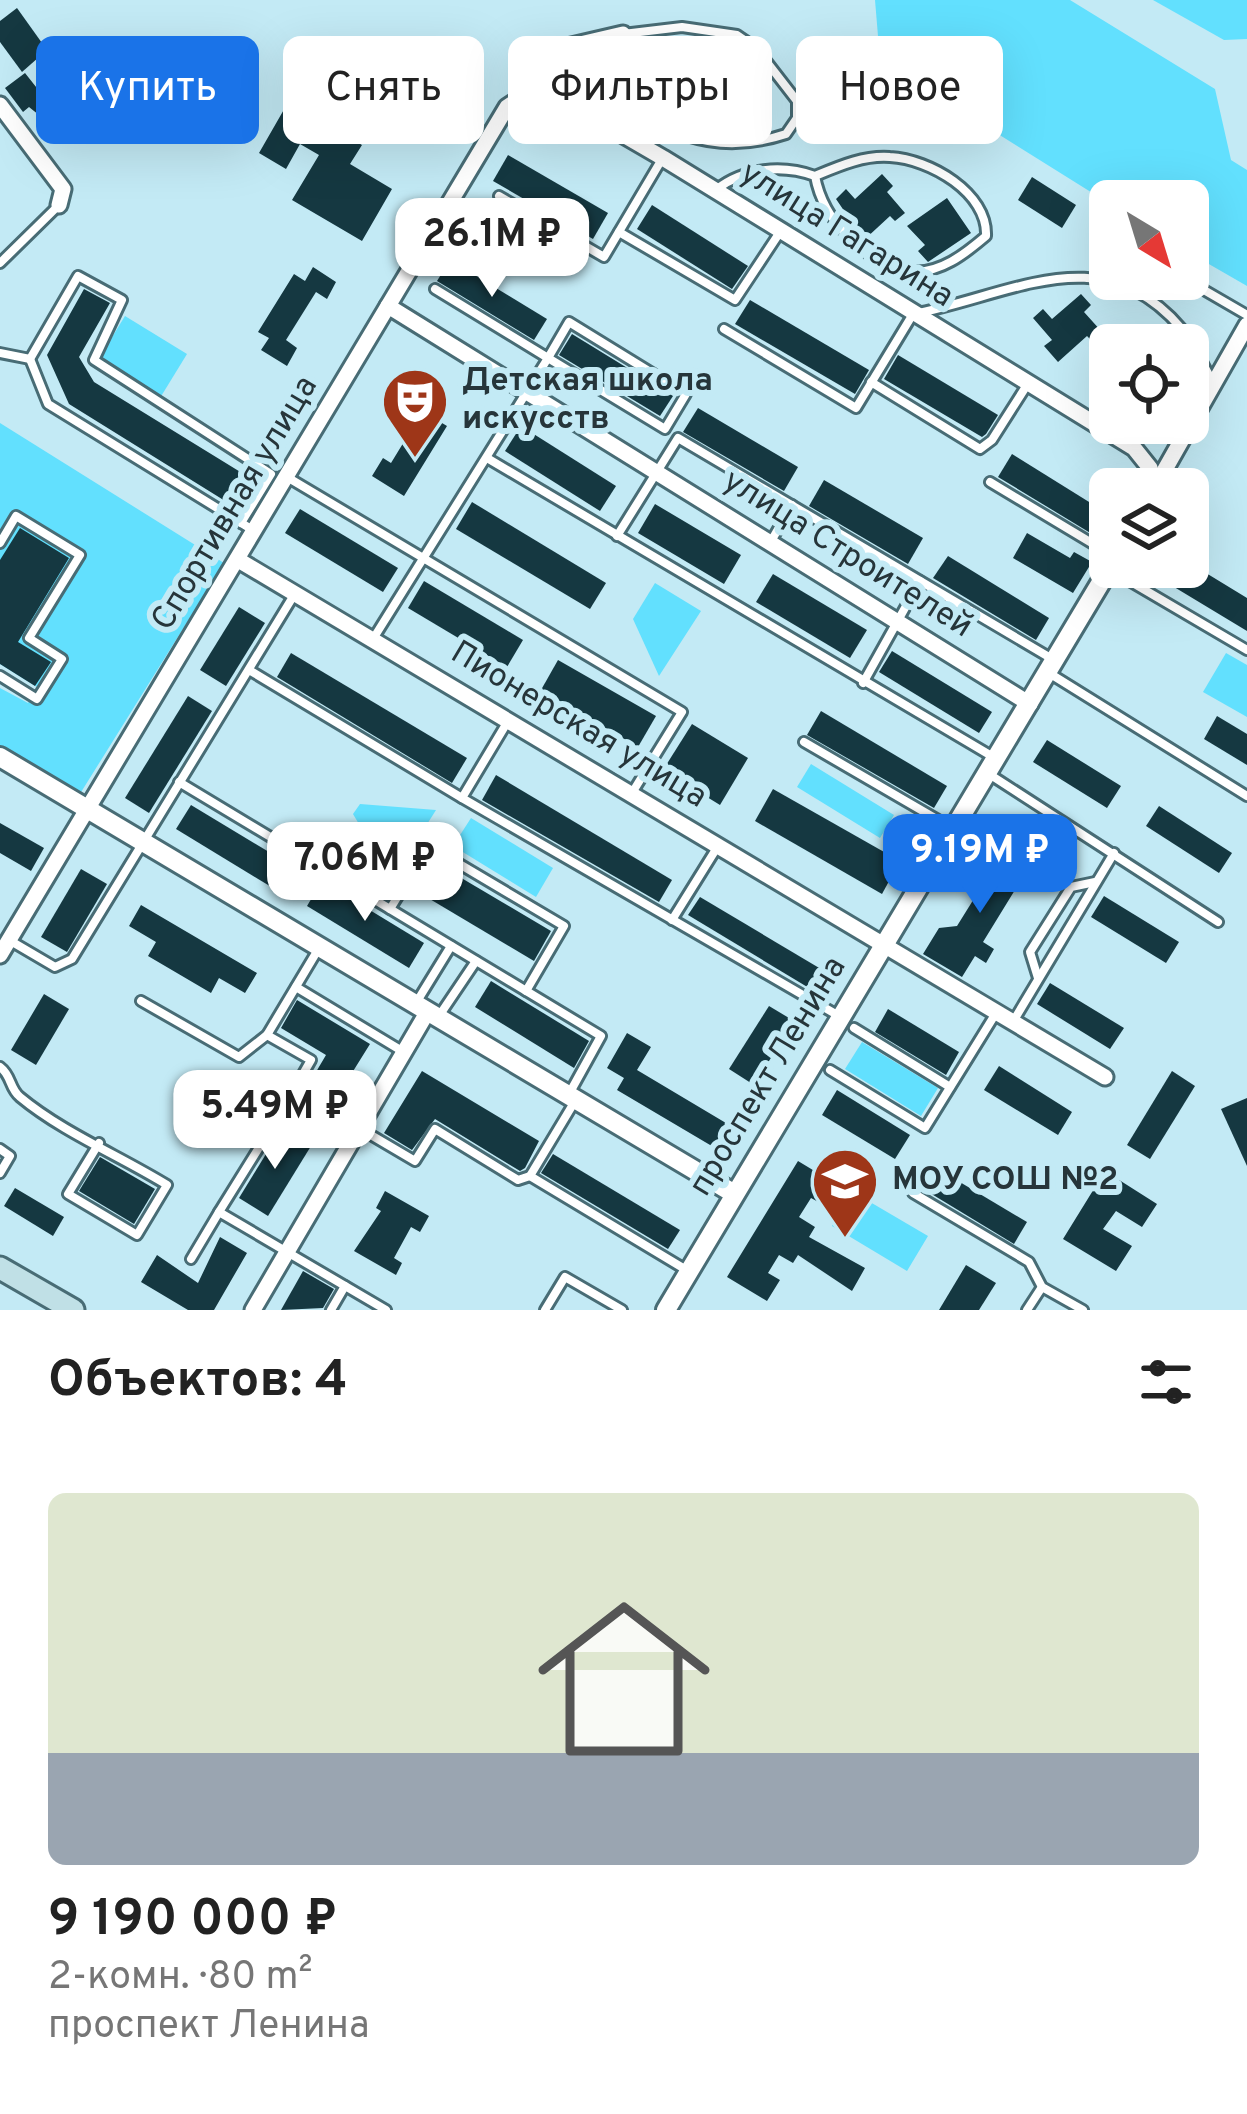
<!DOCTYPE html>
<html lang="ru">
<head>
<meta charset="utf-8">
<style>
	:root { --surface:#fff; --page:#f2f2f2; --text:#222; --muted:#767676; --accent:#1a73e8 }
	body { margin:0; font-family:Overpass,sans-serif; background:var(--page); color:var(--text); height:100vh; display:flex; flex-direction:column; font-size:45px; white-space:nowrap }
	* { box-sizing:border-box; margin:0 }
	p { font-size:39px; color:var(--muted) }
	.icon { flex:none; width:66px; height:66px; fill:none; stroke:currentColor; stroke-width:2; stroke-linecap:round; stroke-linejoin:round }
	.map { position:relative; height:1310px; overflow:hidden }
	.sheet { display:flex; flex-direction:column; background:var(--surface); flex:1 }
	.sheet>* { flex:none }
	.top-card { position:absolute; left:36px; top:36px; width:1176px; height:108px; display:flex; gap:24px }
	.needle { width:78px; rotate:142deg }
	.tools { position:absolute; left:1089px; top:180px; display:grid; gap:24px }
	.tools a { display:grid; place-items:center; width:120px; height:120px; border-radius:18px; background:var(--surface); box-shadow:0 12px 48px #0002; font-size:60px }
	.price { position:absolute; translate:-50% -102px; padding:0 27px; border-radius:24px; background:#fff; color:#222; font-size:39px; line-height:78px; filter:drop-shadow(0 3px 6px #0008) }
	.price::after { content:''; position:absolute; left:50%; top:72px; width:36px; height:27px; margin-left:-18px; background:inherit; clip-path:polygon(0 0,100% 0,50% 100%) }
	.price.on { background:var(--accent); color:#fff }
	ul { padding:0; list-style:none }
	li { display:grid; align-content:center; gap:24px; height:636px; padding:0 48px }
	li span { display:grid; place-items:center; height:372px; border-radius:18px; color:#555 }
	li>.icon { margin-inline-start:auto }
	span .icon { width:216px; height:216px; fill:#fffc; stroke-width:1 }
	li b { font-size:51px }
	h2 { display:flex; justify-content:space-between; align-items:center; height:144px; padding:0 48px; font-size:51px }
	.chip { padding:0 42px; border-radius:18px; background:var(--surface); box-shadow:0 12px 48px #0002; font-size:42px; line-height:108px }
	.chip.on { background:var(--accent); color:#fff }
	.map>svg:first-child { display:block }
	.green { fill:#62e0fe }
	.building { fill:#153841 }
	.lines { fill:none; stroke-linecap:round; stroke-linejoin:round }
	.service-casing { stroke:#486c75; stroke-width:14 }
	.minor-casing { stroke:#486c75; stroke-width:21 }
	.tertiary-casing { stroke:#486c75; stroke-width:24 }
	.secondary-casing { stroke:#486c75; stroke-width:27 }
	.service { stroke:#fff; stroke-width:8 }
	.minor { stroke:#fff; stroke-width:15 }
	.tertiary { stroke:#fff; stroke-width:18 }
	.secondary { stroke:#c0e0e6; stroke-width:21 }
	.labels { text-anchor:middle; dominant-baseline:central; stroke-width:12; stroke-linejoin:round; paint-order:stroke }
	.street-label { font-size:33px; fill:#26353a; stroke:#c3eaf5 }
	.poi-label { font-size:33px; font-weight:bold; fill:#26353a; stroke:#c3eaf5; text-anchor:start }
</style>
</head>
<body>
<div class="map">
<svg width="1247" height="1310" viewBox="0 0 1247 1310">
	<rect width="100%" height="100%" fill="#c3eaf5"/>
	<g class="green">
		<polygon points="1070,0 1215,89 1231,160 1247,170 1247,286 1188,252 1188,201 1110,204 880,60 875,0"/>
		<polygon points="1153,0 1247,0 1247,39 1224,40"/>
		<polygon points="125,316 187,354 160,398 98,360"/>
		<polygon points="0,423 224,563 78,797 0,750 0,688 28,703 37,687 0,664"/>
		<polygon points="655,583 701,611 659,676 633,619"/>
		<polygon points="1226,653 1247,665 1247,717 1203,692"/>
		<polygon points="811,764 894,815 880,838 797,787"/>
		<polygon points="360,804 436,810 392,880 353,814"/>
		<polygon points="471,818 553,868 536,897 453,846"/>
		<polygon points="862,1042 938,1088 921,1116 845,1069"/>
		<polygon points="245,1072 277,1092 256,1126 224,1107"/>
		<polygon points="853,1192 928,1236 907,1271 832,1226"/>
	</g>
	<g class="building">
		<polygon points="17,8 47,50 22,72 0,42 0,21"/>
		<polygon points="674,42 685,54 679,60 697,81 687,89 682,84 654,109 639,95 647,88 628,67 638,57 647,67"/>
		<polygon points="739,66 763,101 721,131 710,119 717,113 699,93"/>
		<polygon points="25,73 55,111 44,119 29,107 23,112 5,88"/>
		<polygon points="290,99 318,115 310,129 329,141 336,130 362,145 350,164 392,189 362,241 292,200 319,155 300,144 286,169 259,153"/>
		<polygon points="508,155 608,213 593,239 493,181"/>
		<polygon points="882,174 893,186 887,192 905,213 895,221 890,216 864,240 836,199 846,189 855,199"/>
		<polygon points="1032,177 1076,205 1062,228 1018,200"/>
		<polygon points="947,198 971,233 928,262 918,251 925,245 907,226"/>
		<polygon points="652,205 748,266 732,289 637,229"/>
		<polygon points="450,260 547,319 534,340 437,281"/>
		<polygon points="313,267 336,282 327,299 316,292 286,340 297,348 287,366 261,350 269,338 258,332 294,274 305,281"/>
		<polygon points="84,289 110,303 79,357 94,382 255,481 238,509 69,404 47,355"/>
		<polygon points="1081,294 1091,305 1084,312 1102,332 1092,341 1087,336 1058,362 1044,346 1052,340 1033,318 1043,309 1052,319"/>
		<polygon points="750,300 869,370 855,394 735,324"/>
		<polygon points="572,334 673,396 660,416 559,355"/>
		<polygon points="898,355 998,415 986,434 982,437 884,379"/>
		<polygon points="412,405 447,426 404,496 372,476 383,458 391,463 413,427 403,420"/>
		<polygon points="698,408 798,467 784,491 683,432"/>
		<polygon points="521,426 616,486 600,511 505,451"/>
		<polygon points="1012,454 1110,515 1097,537 998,477"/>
		<polygon points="824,480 923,538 908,564 809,506"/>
		<polygon points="472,502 606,583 590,609 456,529"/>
		<polygon points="655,504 741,555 724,584 638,533"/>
		<polygon points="300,509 398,568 383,592 285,533"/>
		<polygon points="20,528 69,558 18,642 51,662 35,686 0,664 0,560"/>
		<polygon points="1027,533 1070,558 1074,552 1092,562 1073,593 1013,558"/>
		<polygon points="948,556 1049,618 1036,640 933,578"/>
		<polygon points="1188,562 1247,598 1247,631 1141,567 1188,567"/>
		<polygon points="773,574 867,630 850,658 756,602"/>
		<polygon points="424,581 523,640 507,667 408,608"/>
		<polygon points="239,607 265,623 226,686 200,670"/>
		<polygon points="892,651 992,712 979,733 879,672"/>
		<polygon points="291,653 467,758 452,783 277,677"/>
		<polygon points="558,660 656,716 638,747 541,690"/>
		<polygon points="188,696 212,711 149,813 125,798"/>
		<polygon points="821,711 947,786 934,808 807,735"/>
		<polygon points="1217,716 1247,734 1247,765 1204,739"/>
		<polygon points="692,724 748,758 720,805 663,770"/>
		<polygon points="1047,740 1121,786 1107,808 1033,762"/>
		<polygon points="496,775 672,880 659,902 482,800"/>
		<polygon points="773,789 900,861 882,894 755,821"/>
		<polygon points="191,805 294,867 278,891 176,829"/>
		<polygon points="1159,806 1232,853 1219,873 1146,826"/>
		<polygon points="0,823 44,848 31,871 0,853"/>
		<polygon points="1008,844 1034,859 983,942 994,949 986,963 975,956 962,977 923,954 939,928 957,926"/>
		<polygon points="436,863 551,931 534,961 418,892"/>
		<polygon points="81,869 107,884 67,952 41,937"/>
		<polygon points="322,881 424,943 409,968 307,906"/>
		<polygon points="1104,896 1179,942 1166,963 1091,917"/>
		<polygon points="700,897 831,975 819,994 688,915"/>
		<polygon points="141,905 257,973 245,993 219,978 211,993 148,956 156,942 129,926"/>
		<polygon points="491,981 589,1041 574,1068 475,1007"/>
		<polygon points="1050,983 1124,1028 1110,1049 1037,1004"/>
		<polygon points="44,994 69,1009 36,1065 11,1050"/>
		<polygon points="297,1000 370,1044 332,1105 306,1089 326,1055 281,1028"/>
		<polygon points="769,1006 794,1021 754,1085 729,1069"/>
		<polygon points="888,1009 959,1052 946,1075 875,1032"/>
		<polygon points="627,1033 651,1047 637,1070 741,1132 727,1155 617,1090 624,1078 607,1068"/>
		<polygon points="999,1066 1072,1112 1058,1135 984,1090"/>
		<polygon points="422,1071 539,1141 525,1168 520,1171 435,1119 412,1150 384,1133"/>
		<polygon points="1172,1071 1195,1086 1150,1159 1127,1145"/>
		<polygon points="837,1090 910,1135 895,1159 822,1115"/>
		<polygon points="1247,1098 1247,1166 1221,1109"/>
		<polygon points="282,1128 311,1146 268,1216 239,1198"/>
		<polygon points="553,1154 680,1230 668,1249 541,1173"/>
		<polygon points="100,1157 155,1189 134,1224 79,1191"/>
		<polygon points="798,1161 836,1184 824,1205 811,1198 799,1217 815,1227 809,1237 865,1268 852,1291 798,1255 793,1263 779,1255 768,1273 780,1280 767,1301 727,1277"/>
		<polygon points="933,1166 1027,1222 1014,1244 920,1187"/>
		<polygon points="1105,1171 1157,1204 1142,1227 1116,1211 1103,1229 1132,1246 1116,1271 1063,1239"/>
		<polygon points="15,1188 64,1217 53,1236 4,1206"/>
		<polygon points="385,1191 429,1216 420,1232 411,1227 394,1258 402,1263 396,1275 354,1251 381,1211 376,1208"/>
		<polygon points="220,1237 247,1253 214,1310 188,1310 141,1282 157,1255 198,1283"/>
		<polygon points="966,1265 996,1283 979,1310 939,1310"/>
		<polygon points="303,1271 334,1289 323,1308 281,1310"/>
	</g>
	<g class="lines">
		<defs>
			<g id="service">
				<path d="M682,27l55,8 19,13 41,53v17l-11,16c-67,22 -137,4 -172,-60l9,-40z"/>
				<path d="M717,189c27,-21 65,-25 98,-13 8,44 49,87 95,95 29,4 56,-18 76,-35 2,-43 -56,-77 -96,-79 -26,-2 -51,9 -75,19"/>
				<polyline points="499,196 604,257 662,159"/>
				<polyline points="619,232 735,300 780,232"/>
				<polyline points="0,263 58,206"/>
				<polyline points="1185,279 1247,315"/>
				<path d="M724,329l132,79 57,-94c98,-18 188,-79 268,14 14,16 22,38 33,56"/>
				<polyline points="0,353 30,359"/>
				<polyline points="30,359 78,276 122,300 94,360 271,474 241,523"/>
				<polyline points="30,359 48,404 256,532"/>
				<polyline points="871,382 980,449 992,440 1027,385"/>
				<polyline points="487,458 995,758"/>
				<polyline points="287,477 682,712 632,793"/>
				<polyline points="990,482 1110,554"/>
				<polyline points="617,536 678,438 1054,660"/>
				<polyline points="0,543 16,516 80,555 29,638 62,659 37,699 0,676"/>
				<polyline points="770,543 792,505"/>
				<polyline points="1109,569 1247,650"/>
				<polyline points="373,639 548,358 665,429 686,394 569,322 548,358 435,289"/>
				<polyline points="249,670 462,798"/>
				<polyline points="1049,673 1247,796"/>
				<polyline points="863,683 920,581"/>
				<polyline points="508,721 462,798 839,1016"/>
				<polyline points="804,742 952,828"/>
				<polyline points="989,774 1218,922"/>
				<polyline points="179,782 601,1036 569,1094"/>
				<polyline points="390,909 429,846 564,926 526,991"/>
				<polyline points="672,920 718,846"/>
				<polyline points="9,940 55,967 72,959 294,595"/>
				<polyline points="1038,978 1030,952 1071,887 1095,882"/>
				<polyline points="296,987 402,1051"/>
				<polyline points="141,1001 239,1057 267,1035 319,948"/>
				<polyline points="416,1003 451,946"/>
				<polyline points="439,1016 476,961"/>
				<polyline points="1014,1020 1114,853"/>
				<polyline points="854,1028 950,1087"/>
				<polyline points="267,1035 311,1060 283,1109 347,1146"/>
				<path d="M0,1067c12,9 9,21 20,30 42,35 100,59 147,88l-30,50 -69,-41 31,-51"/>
				<polyline points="830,1070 925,1128 996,1013"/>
				<polyline points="575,1101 530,1176 688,1271"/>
				<polyline points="359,1128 415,1161 435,1129 518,1180 530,1176"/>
				<polyline points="0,1149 10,1156 0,1173"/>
				<polyline points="913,1193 1029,1262 1042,1287 1083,1310"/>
				<polyline points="219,1212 283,1109"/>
				<polyline points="191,1259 219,1212 386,1310"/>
				<polyline points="331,1310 345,1286"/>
				<polyline points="545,1310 565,1277 622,1310"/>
				<polyline points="1027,1310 1042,1287"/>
			</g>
			<g id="minor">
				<polyline points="623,34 537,54 530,92 553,94 663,158 1134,448 1150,468 1155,487"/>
				<polyline points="0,105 63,189 59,205"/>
				<polyline points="388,306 1030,704"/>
				<polyline points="1155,487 1247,325"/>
				<polyline points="240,561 1105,1077"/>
				<polyline points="0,955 507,107 530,92"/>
				<polyline points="253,1310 428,1011"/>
			</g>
			<g id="tertiary">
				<polyline points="1154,489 1155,487"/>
				<polyline points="0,757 733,1193"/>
				<polyline points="666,1310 1110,567"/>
			</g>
			<polyline id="secondary" points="0,1268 73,1310"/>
		</defs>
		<use href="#service" class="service-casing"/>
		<use href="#minor" class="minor-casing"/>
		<use href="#tertiary" class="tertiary-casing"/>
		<use href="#secondary" class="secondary-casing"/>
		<use href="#service" class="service"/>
		<use href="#minor" class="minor"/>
		<use href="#tertiary" class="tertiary"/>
		<use href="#secondary" class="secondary"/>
	</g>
	<defs>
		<symbol id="theatre-pin" viewBox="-11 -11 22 30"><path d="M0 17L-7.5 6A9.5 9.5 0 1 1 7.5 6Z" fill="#9e3618" stroke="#c3eaf5"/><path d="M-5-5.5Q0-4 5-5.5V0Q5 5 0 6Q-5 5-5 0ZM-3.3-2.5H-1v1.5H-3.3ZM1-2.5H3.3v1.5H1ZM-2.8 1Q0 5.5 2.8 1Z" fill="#fff"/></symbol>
		<symbol id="school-pin" viewBox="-11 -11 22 30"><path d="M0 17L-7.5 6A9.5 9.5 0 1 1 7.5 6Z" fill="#9e3618" stroke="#c3eaf5"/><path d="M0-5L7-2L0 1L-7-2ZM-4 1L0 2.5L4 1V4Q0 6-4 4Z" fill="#fff"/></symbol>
	</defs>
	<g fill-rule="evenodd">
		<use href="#theatre-pin" x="377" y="363" width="76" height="104"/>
		<use href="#school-pin" x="807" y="1143" width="76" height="104"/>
	</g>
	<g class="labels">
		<g class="street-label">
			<text transform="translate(846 236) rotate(32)">улица Гагарина</text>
			<text transform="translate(236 504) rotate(-59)">Спортивная улица</text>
			<text transform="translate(847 555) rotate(32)">улица Строителей</text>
			<text transform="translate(578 726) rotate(31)">Пионерская улица</text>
			<text transform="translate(769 1077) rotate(-59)">проспект Ленина</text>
		</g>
		<g class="poi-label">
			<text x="462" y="382">Детская школа<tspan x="462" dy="38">искусств</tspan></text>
			<text x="892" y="1181">МОУ СОШ №2</text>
		</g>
	</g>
</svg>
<div class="tools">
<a><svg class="needle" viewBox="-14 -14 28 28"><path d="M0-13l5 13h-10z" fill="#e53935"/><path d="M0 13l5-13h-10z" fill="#767676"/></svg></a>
<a><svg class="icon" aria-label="locate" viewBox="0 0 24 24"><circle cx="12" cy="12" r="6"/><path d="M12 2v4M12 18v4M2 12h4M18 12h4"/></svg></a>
<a><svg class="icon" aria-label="layers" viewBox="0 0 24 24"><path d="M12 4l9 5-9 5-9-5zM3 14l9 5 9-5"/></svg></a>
</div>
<b class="price" style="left:492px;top:300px">26.1M ₽</b>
<b class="price on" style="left:980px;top:916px">9.19M ₽</b>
<b class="price" style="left:365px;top:924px">7.06M ₽</b>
<b class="price" style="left:275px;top:1172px">5.49M ₽</b>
<div class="top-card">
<a class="chip on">Купить</a>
<a class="chip">Снять</a>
<a class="chip">Фильтры</a>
<a class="chip">Новое</a>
</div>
</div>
<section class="sheet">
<h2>Объектов: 4<svg class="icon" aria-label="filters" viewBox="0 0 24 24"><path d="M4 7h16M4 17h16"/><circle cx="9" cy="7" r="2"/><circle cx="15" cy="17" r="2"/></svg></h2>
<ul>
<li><span style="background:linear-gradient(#dfe7d0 70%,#9aa5b1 0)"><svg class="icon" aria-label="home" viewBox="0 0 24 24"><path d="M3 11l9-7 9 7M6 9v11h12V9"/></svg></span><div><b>9 190 000 ₽</b><p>2-комн. · 80 m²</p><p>проспект Ленина</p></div></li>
</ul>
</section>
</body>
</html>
